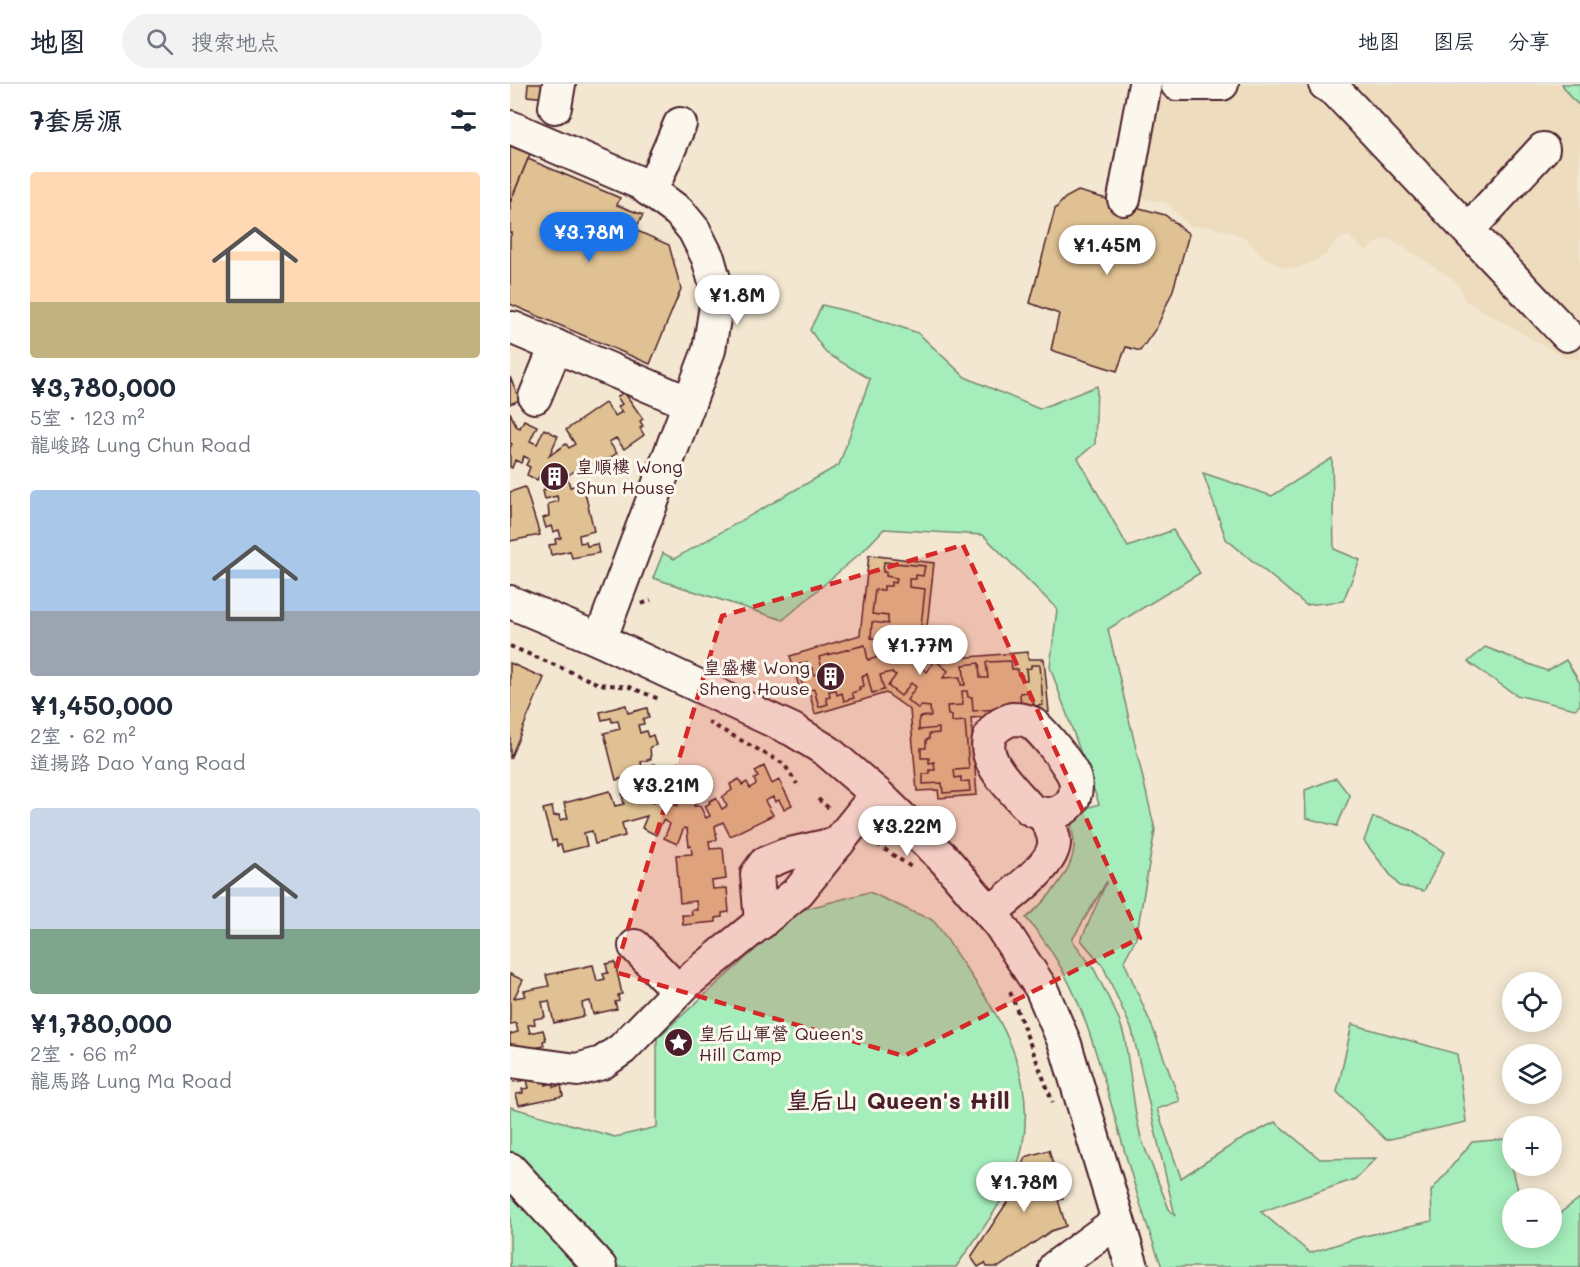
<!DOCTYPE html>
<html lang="zh">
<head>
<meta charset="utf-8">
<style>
	:root { --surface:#fff; --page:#f2f2f3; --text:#1f2937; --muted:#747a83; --line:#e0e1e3; --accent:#1a73e8 }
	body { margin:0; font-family:Mali,"LXGW WenKai TC",sans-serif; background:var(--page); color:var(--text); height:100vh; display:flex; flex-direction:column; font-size:22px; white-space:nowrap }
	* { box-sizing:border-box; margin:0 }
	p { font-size:20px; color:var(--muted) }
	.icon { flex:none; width:33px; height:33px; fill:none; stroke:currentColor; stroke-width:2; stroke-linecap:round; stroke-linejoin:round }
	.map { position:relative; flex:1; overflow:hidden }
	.sheet { display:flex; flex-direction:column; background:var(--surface); width:510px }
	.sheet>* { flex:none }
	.fabs { position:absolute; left:992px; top:888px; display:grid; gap:12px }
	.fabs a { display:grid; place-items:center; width:60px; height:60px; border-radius:50%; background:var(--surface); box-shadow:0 3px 15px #0003; font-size:30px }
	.price { position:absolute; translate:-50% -51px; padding:0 14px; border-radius:21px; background:#fff; color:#222; font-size:20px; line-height:39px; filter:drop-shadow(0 2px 3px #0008) }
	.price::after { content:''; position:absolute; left:50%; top:36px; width:18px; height:14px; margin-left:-9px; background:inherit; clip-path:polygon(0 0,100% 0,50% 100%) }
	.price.selected { background:var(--accent); color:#fff }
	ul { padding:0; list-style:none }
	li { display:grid; align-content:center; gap:12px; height:318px; padding:0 30px }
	li span { display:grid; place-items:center; height:186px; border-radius:6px; color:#555 }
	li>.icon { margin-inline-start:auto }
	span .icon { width:108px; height:108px; fill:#fffc; stroke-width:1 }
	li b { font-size:26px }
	h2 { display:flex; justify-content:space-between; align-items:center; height:72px; padding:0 30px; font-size:26px }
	header { display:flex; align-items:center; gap:36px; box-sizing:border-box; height:84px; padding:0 30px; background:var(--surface); border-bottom:2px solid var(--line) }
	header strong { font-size:28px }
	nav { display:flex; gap:33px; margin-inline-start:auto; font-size:21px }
	.search { width:420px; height:54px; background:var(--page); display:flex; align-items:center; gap:15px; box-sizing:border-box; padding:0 21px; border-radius:33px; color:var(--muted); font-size:22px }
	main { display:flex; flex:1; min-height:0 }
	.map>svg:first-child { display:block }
	.built { fill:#eddcbe }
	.green { fill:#a5edbb; stroke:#788673; stroke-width:1.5; fill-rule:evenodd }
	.building { fill:#e0c193; stroke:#4a1f2b; stroke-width:1.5 }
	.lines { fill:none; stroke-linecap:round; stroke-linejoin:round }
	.minor-casing { stroke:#4a1f2b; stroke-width:36 }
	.path { stroke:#4a1f2b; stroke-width:4; stroke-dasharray:4.5 4.5; stroke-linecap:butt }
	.minor { stroke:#fbf7ec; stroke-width:32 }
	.marked { fill:#d62828; fill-opacity:0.2; stroke:#d62828; stroke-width:4.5; stroke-dasharray:12 8; stroke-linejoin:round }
	.labels { text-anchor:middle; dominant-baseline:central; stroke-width:6; stroke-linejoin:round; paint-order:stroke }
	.poi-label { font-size:18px; fill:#4a1f2b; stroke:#fbf7ec; text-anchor:start }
	.district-label { font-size:24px; font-weight:bold; fill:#4a1f2b; stroke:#fbf7ec }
</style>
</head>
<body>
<header>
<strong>地图</strong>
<div class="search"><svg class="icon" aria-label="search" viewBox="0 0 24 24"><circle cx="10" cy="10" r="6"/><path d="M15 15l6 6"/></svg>搜索地点</div>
<nav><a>地图</a><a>图层</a><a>分享</a></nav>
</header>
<main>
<section class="sheet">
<h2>7套房源<svg class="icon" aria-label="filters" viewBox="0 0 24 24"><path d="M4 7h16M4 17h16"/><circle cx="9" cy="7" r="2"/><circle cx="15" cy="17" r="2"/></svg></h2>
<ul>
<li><span style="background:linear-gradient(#ffd9b3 70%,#c2b280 0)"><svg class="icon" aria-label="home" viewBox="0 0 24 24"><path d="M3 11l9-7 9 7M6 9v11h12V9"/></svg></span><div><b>¥3,780,000</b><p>5室 · 123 m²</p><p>龍峻路 Lung Chun Road</p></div></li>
<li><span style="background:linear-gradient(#a9c7e8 65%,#9aa5b1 0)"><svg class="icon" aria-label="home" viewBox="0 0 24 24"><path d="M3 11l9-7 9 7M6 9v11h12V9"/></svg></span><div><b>¥1,450,000</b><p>2室 · 62 m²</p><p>道揚路 Dao Yang Road</p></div></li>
<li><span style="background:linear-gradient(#c9d6e8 65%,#7fa58c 0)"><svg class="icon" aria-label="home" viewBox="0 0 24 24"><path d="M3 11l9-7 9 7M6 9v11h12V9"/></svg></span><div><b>¥1,780,000</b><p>2室 · 66 m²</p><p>龍馬路 Lung Ma Road</p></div></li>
</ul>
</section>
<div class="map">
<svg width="1070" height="1183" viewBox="0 0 1070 1183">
	<rect width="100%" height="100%" fill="#f3e7d1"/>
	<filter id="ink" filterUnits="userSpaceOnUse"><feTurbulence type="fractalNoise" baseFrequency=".0167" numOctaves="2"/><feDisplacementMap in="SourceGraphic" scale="12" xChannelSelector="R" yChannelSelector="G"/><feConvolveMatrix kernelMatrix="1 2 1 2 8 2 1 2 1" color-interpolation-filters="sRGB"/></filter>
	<g filter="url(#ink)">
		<polygon class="built" points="650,0 1061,0 1070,9 1070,275 1055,274 954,216 951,205 944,196 881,155 871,156 857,166 853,165 838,152 830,154 816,170 806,177 787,184 773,184 754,173 735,154 722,148 701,143 680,142 656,119 622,112"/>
		<g class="green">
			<polygon points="1052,0 1070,0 1070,22 1060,13"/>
			<path d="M312,221l45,11 51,17 47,44 74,32 58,-23 -2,58 -17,14 50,89 45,-17 27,43 -92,56 47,201 -19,108 -12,23 30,70 26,70 -23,8 24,69 54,-35 40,-21 45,37 56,-1 -21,21 -94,33 49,41 50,-16 72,-16 -1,-30 41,-49 33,-3 15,59h-8v40h39v-23l9,-2 20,-15v69h-418c-21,-55 -36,-111 -52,-167 -19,-67 -37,-129 -84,-182 19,-16 49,-48 48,-74 0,-15 -7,-18 1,-32l24,-8 -49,-137 7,-58 -74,-74 -99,-6 -20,21 -81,70 -130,-42 10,-25 11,6 165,-94 31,-86 -44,-26 -16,-23zM597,797l-26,59 22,26 29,64 43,186 -6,-7 -28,-71 -5,-23 -11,-76 -6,-20 -25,-50 -22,-29z"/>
			<polygon points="822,374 824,465 850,476 833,517 796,521 716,455 693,389 762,412"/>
			<polygon points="975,563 1037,587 1056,576 1070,599 1070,621 1065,625 1006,611 958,578"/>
			<polygon points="826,694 840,712 827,742 796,734 795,706"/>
			<polygon points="863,733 899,745 934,768 914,807 889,802 854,757"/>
			<path d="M359,808c16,7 31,14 46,21 5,2 12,4 17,7 9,7 21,30 29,41 41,58 76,114 61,188 -10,45 -41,81 -66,118h-446v-160l105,30 42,-10v-89l141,-127z"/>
			<polygon points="842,940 947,970 956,1038 876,1056 827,1008"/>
		</g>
		<g class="building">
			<polygon points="18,0 38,0 37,14 17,12"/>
			<polygon points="0,62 20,70 0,119"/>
			<polygon points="18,75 110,114 107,121 133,131 125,146 159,161 171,205 140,280 0,220 0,153 2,149 0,149 0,119"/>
			<polygon points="568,107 655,131 679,150 663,206 647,243 630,267 616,263 607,287 541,266 549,230 520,219 545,125 555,114"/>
			<polygon points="0,293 10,316 0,320"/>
			<polygon points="114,308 133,335 130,337 133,342 130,344 134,351 114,365 106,354 99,358 107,369 81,387 74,376 67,381 69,384 57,392 60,403 73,400 84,447 69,451 70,459 76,458 77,462 87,460 89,469 62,474 60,467 41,471 39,461 46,460 45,455 51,454 49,446 43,448 41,442 36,444 33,434 39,432 38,420 48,417 47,412 35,415 33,407 35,406 31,388 27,396 17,391 20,383 16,381 19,375 14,372 11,379 5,376 2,384 0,383 0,364 2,360 0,359 0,328 6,342 10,344 14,336 27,342 20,357 27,360 34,345 48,352 39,372 56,360 59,364 65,360 56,346 95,319 105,332 112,328 108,323 112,320 107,313"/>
			<polygon points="15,403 30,451 0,457 0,408"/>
			<polygon points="359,471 424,479 415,561 435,575 518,568 518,575 534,575 539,628 461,634 467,711 429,714 428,706 407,707 400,626 376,609 305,630 300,611 292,613 280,572 350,551"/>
			<polygon points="374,478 415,482 413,492 406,491 406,495 399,495 399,503 415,505 410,552 394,550 393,558 397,559 395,575 397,577 408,562 421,571 412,584 417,588 425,576 438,587 433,594 450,593 451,601 455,601 453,581 469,579 470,594 478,594 476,578 501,577 502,585 507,585 508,591 512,591 512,596 517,596 516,585 521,584 521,581 530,581 533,621 524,622 523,614 519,614 518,608 510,609 511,623 463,627 462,613 458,613 457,607 452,607 453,621 437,622 438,631 442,631 442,638 455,637 459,685 444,686 445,694 451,693 451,698 459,697 460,707 433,709 432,699 413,700 413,690 420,690 419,686 425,686 424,678 419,679 419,674 411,674 411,664 416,664 416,656 419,655 419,650 429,649 429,644 409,646 409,633 421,632 420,623 411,622 409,625 397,616 406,603 401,599 391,612 378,602 386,591 381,588 370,591 374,606 362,609 357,590 352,592 354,602 349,603 350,606 342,609 344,614 334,617 332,609 327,611 326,606 319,607 320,613 316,614 318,620 309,623 304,605 294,607 287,581 297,578 299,586 303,584 304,591 313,588 309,573 355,561 358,576 366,574 368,558 377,559 378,556 361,554 362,538 378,540 378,532 362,530 365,506 374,506 374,502 381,502 381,498 386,499 387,494 376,492 376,488 373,488"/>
			<polygon points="0,579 34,594 0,675"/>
			<polygon points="116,621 118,629 137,624 139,634 133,635 134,640 128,641 130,649 136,647 138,653 143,651 146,661 140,663 141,675 131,678 132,683 145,680 147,688 145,689 146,694 135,697 141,716 144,718 153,699 163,704 160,711 165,713 161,719 167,722 170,715 175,718 178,710 188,715 184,722 190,722 196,734 200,732 195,722 200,719 199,717 206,714 212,725 217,722 212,713 222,706 220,700 229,695 232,701 237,698 240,704 246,700 244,695 248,693 245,687 254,682 262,700 269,696 282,721 274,725 269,716 265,718 263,713 255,717 263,731 220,752 213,738 205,742 207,756 199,757 200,765 213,764 216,795 202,797 203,805 217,804 219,828 212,829 212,833 206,834 206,838 173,841 172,831 182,831 181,826 187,826 186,817 170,819 166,771 182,770 181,762 179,762 177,745 174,744 167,760 154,754 160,740 153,736 146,751 132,744 137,732 112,739 115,752 85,760 82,747 74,749 77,762 53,768 51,761 47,762 46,756 42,757 33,725 42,723 44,732 49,731 50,736 58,734 54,719 100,707 105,722 114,720 112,710 126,707 122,692 106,696 94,649 110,645 108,637 102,638 101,634 92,636 90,628"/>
			<polygon points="105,878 112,910 108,911 109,917 105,918 107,925 83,930 80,917 72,919 74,932 44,939 39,917 32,918 35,933 24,935 25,940 18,941 20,949 33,946 36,956 33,957 34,962 24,964 25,968 35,966 36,1001 43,999 43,1003 51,1001 53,1012 9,1021 6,1010 13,1009 12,1005 19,1004 17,996 4,998 0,982 0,950 8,948 6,939 0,940 0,890 13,896 4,914 16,912 14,907 39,902 36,891 83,881 87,897 95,895 93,890 98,889 96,880"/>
			<polygon points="539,1066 553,1115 548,1116 556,1142 541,1147 489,1183 477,1183 475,1179 468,1183 461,1173 500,1114 515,1073"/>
		</g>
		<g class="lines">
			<defs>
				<g id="minor">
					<polyline points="667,0 712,0"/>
					<polyline points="815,0 826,7 1057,251"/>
					<polyline points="45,23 49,0"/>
					<polyline points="0,43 130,99 169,128 184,146 198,174 208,209 199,266 90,556"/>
					<polyline points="139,106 148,91 170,40"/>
					<polyline points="614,115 635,0"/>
					<polyline points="958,146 1033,65"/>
					<polyline points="3,244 179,319"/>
					<polyline points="25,313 46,262"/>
					<polyline points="0,518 90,556 283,646 317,667 367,710 435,776 490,841 531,904 555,960 622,1183"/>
					<path d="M502,635c6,0 12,0 18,3 11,6 43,46 45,58 6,27 -23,42 -45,29 -15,-18 -54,-51 -38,-76 5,-8 12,-11 20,-14z"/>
					<path d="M480,829c17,-15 66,-49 64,-72 0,-9 -7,-19 -10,-26"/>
					<polyline points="251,839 247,790 255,779 275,771 328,759"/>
					<polyline points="125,862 168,907"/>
					<polyline points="0,977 67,986 92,979 112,965 176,899 289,807 367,710"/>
					<polyline points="0,1085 90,1183"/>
					<polyline points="545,1183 608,1137"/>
				</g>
			</defs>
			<use href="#minor" class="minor-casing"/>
			<g class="path">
				<polyline points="132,520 141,516"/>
				<polyline points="0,562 89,600 120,603 151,616"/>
				<polyline points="198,638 274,680 287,700"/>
				<polyline points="308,715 321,726"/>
				<polyline points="367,760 404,785"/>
				<polyline points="500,908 543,1019"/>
			</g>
			<use href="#minor" class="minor"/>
		</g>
	</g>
	<path class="marked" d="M453,461l177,393 -236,118 -289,-84 107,-356z"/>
	<defs>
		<symbol id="building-disc" viewBox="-11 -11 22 22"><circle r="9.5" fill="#4a1f2b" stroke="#fbf7ec"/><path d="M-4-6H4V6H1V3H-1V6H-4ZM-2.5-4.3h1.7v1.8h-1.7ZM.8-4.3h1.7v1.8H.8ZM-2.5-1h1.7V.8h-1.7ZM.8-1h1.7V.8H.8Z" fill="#fff"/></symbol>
		<symbol id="sight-disc" viewBox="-11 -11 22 22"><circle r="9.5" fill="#4a1f2b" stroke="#fbf7ec"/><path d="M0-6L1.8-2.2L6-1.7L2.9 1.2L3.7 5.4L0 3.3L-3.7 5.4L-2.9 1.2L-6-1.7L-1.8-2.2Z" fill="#fff"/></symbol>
	</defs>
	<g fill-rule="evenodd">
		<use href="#building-disc" x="28" y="376" width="33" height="33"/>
		<use href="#building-disc" x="304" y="576" width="33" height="33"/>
		<use href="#sight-disc" x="152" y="942" width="33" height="33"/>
	</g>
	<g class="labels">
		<g class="poi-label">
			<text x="66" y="382">皇順樓 Wong<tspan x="66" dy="21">Shun House</tspan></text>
			<text x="300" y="583" text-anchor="end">皇盛樓 Wong<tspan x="300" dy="21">Sheng House</tspan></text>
			<text x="189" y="949">皇后山軍營 Queen's<tspan x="189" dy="21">Hill Camp</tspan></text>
		</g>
		<g class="district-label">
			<text x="388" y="1015">皇后山 Queen's Hill</text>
		</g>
	</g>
</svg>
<div class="fabs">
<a><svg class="icon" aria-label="locate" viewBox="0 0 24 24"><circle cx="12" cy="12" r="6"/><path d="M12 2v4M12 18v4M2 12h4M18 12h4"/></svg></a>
<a><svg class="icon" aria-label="layers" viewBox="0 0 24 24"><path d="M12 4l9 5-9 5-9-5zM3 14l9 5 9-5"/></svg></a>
<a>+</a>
<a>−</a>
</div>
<b class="price selected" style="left:79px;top:179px">¥3.78M</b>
<b class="price" style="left:597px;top:192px">¥1.45M</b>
<b class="price" style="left:227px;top:242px">¥1.8M</b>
<b class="price" style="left:410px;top:592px">¥1.77M</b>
<b class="price" style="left:156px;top:732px">¥3.21M</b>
<b class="price" style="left:397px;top:773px">¥3.22M</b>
<b class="price" style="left:514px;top:1129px">¥1.78M</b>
</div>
</main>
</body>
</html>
